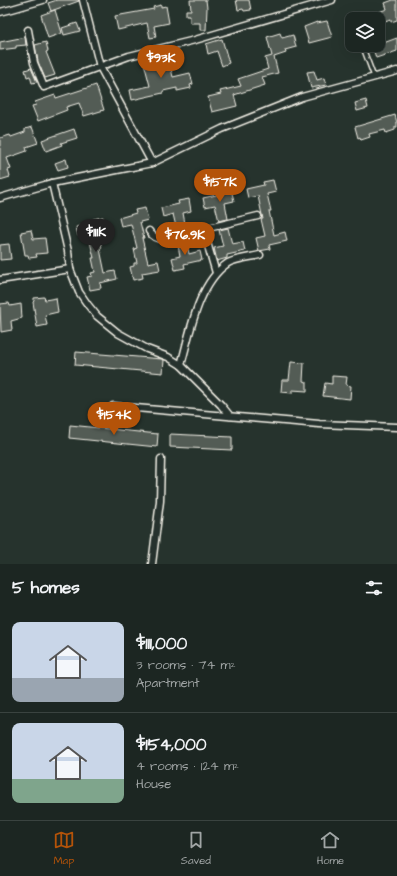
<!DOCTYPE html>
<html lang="en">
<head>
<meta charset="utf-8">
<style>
	:root { --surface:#1c2622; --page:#29322f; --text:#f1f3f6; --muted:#a0a5a5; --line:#3a4340; --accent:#b45309 }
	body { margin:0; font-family:"Architects Daughter",sans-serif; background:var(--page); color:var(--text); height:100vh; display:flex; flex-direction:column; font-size:15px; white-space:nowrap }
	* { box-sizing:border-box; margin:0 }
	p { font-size:13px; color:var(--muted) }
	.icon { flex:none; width:22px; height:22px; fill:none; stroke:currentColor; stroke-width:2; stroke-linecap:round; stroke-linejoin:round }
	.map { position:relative; height:564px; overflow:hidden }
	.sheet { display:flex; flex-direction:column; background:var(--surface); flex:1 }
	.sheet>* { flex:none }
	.buttons { position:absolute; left:345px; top:12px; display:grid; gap:8px }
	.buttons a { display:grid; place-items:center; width:40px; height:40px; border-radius:8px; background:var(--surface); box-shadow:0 4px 16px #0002,0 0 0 1px var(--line); font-size:20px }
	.price { position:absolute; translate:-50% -34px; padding:0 9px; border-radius:14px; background:var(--accent); color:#fff; font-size:13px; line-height:26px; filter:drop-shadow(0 1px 2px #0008) }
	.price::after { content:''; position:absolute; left:50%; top:24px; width:12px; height:9px; margin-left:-6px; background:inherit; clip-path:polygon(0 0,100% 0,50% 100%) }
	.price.current { background:#222; color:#fff }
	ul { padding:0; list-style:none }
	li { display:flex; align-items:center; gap:12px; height:100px; padding:0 12px }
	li+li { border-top:1px solid var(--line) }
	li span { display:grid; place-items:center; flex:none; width:112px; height:80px; border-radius:8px; color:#555 }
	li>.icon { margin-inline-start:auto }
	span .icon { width:48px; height:48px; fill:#fffc; stroke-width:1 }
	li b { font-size:17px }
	h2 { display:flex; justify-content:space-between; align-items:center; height:48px; padding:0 12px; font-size:17px }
	.tabs { display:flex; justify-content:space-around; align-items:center; height:56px; border-top:1px solid var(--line); background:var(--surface); font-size:11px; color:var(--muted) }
	.tabs a { display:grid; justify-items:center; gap:2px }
	.tabs .current { color:var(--accent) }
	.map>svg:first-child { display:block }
	.building { fill:#525c55; stroke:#f4f1e8 }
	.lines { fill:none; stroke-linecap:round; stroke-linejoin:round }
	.service-casing { stroke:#f4f1e8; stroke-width:6 }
	.minor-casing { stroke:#f4f1e8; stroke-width:9 }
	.service { stroke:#26332d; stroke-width:3 }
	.minor { stroke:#26332d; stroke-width:6 }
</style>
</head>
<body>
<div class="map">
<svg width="397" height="564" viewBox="0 0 397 564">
	<rect width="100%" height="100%" fill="#26332d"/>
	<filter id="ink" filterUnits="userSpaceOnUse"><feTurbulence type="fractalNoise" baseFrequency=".025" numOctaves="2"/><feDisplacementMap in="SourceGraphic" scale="8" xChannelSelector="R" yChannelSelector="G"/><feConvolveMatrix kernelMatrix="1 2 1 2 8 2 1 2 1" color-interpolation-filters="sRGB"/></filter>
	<g filter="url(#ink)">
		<g class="building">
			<polygon points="57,0 79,0 79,1 51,11 48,3"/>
			<polygon points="190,0 206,0 207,8 206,30 200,30 200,23 190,23 190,16 186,16 186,10 191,10"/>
			<polygon points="236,0 249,0 251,10 244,11 243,9 238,10"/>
			<polygon points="393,0 397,0 397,20 391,22 391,19 378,23 378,19 362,19 362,18 387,9 385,3"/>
			<polygon points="161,5 161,7 166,6 169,23 154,26 156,37 150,38 147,23 118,30 115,16 154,9 153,7"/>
			<polygon points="55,10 62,33 48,38 41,15"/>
			<polygon points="327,21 332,37 309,43 304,27 317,22 317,23"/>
			<polygon points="77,23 80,31 64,35 62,28"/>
			<polygon points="280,33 282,38 293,35 296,47 285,50 286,53 274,57 278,73 262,77 265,85 234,95 237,106 212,112 208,97 221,94 220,91 241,86 238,79 268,69 265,58 272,56 267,37"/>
			<polygon points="25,37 26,45 16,46 16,48 0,50 0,42"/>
			<polygon points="397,38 397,51 376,58 372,45 378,45"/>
			<polygon points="222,39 229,63 222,66 217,51 208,54 206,44"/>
			<polygon points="46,42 48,51 46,52 55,75 45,78 38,62 35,45"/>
			<polygon points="167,52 173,77 190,73 193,84 190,85 191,88 177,91 177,88 163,91 163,93 132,100 130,90 150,86 144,63 158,59 158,57"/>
			<polygon points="31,68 37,82 32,83 30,76 27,77 25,70"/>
			<polygon points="314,71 317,80 324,78 326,85 311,88 307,72"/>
			<polygon points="96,85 104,110 84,116 79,103 66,107 67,110 38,121 32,106 36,105 35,102 55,95 56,98"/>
			<polygon points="366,100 368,108 357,111 355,103"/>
			<polygon points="395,115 397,123 397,127 395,127 395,130 386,133 385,130 369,134 370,137 361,140 360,137 358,138 355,127"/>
			<polygon points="32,127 38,143 26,147 27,151 7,158 11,169 8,170 10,177 0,180 0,138 10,135 11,137 25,132 25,129"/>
			<polygon points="74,129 77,138 61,143 62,145 46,151 42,140"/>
			<polygon points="66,159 68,167 58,170 55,163"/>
			<polygon points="273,180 276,192 267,194 271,211 269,211 274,235 285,232 287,241 269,245 270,249 259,251 256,238 265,236 261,219 263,219 262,215 258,196 248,198 246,189 264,185 263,182"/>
			<polygon points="231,189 234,201 225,203 228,219 219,221 215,205 205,207 203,198 221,194 220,191"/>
			<polygon points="189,199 191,211 183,213 186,229 177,231 173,214 163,217 161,208 179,204 178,201"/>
			<polygon points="145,208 148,220 140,222 144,238 142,238 148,263 158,261 160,270 142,273 143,278 133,280 130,267 134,266 134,263 137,263 134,249 137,248 131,224 121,226 119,218 136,213 135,210"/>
			<polygon points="103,217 106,230 98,232 102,248 100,249 105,273 115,271 117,279 100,283 101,288 90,290 87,277 92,276 91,273 95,272 92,258 94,258 88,234 78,236 76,227 94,223 93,219"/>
			<polygon points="228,228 232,244 243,242 245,251 227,255 227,258 217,261 214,248 223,246 219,230"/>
			<polygon points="31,230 33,239 45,238 47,253 36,254 37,257 29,258 28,255 25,255 21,232"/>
			<polygon points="186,238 189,254 200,251 202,260 184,264 185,268 175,270 172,258 180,256 177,240"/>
			<polygon points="9,244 11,259 0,260 0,245"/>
			<polygon points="44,297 45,300 56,298 58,312 45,315 47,325 37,327 33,302 34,301 34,298"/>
			<polygon points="9,303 10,306 21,304 22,318 11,321 12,330 1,332 0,304"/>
			<polygon points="76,352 162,359 164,360 163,373 75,365"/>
			<polygon points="291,362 304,363 303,381 307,382 307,391 292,390 292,393 281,392 282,380 289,380"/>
			<polygon points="332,376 347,377 346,385 351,386 350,399 323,396 325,383 332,384"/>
			<polygon points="70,425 158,434 157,447 69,438"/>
			<polygon points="170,434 232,437 232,450 170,447"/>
		</g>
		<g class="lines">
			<defs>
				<polyline id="service" points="362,45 374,77"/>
				<g id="minor">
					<polyline points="83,0 100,67 152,163"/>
					<polyline points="0,12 12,9 43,0"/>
					<polyline points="28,30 34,63 44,87 129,56 195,40 332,0"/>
					<polyline points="52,183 68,251 70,269 79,292 88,305 97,316 118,333 147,349 168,357 181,365 221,405 230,416"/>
					<polyline points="0,198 52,183 152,163 222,129 302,97 397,71"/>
					<polyline points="203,229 216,273"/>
					<path d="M149,231c3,5 7,8 14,8l95,-23"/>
					<polyline points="0,280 70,269"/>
					<path d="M181,365c9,-32 17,-82 47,-102 6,-4 24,-6 32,-8"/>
					<polyline points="113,406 319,424 397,427"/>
					<polyline points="152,564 160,501 161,459"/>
				</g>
			</defs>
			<use href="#service" class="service-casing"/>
			<use href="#minor" class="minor-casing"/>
			<use href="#service" class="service"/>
			<use href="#minor" class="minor"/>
		</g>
	</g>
</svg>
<div class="buttons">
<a><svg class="icon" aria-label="layers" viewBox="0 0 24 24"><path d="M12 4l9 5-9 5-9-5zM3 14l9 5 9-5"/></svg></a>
</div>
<b class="price" style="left:161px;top:79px">$93K</b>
<b class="price" style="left:220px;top:203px">$157K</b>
<b class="price current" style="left:96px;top:253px">$111K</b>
<b class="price" style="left:185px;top:256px">$76.9K</b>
<b class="price" style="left:114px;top:436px">$154K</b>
</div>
<section class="sheet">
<h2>5 homes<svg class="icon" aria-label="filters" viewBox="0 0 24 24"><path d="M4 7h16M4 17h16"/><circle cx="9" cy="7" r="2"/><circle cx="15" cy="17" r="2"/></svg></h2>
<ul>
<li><span style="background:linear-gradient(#c9d6e8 70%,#9aa5b1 0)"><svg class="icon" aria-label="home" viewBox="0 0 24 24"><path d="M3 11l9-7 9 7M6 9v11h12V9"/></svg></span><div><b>$111,000</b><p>3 rooms · 74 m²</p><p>Apartment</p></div></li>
<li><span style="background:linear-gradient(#c9d6e8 70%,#7fa58c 0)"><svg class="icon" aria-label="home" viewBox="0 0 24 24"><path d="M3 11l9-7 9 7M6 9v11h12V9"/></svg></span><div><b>$154,000</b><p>4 rooms · 124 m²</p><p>House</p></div></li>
</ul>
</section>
<nav class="tabs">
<a class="current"><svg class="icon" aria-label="map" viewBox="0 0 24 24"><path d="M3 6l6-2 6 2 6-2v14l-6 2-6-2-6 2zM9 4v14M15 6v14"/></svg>Map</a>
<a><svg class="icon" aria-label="saved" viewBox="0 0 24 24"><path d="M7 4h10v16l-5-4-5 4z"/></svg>Saved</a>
<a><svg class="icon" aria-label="home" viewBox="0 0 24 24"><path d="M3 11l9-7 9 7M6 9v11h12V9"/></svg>Home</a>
</nav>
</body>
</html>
